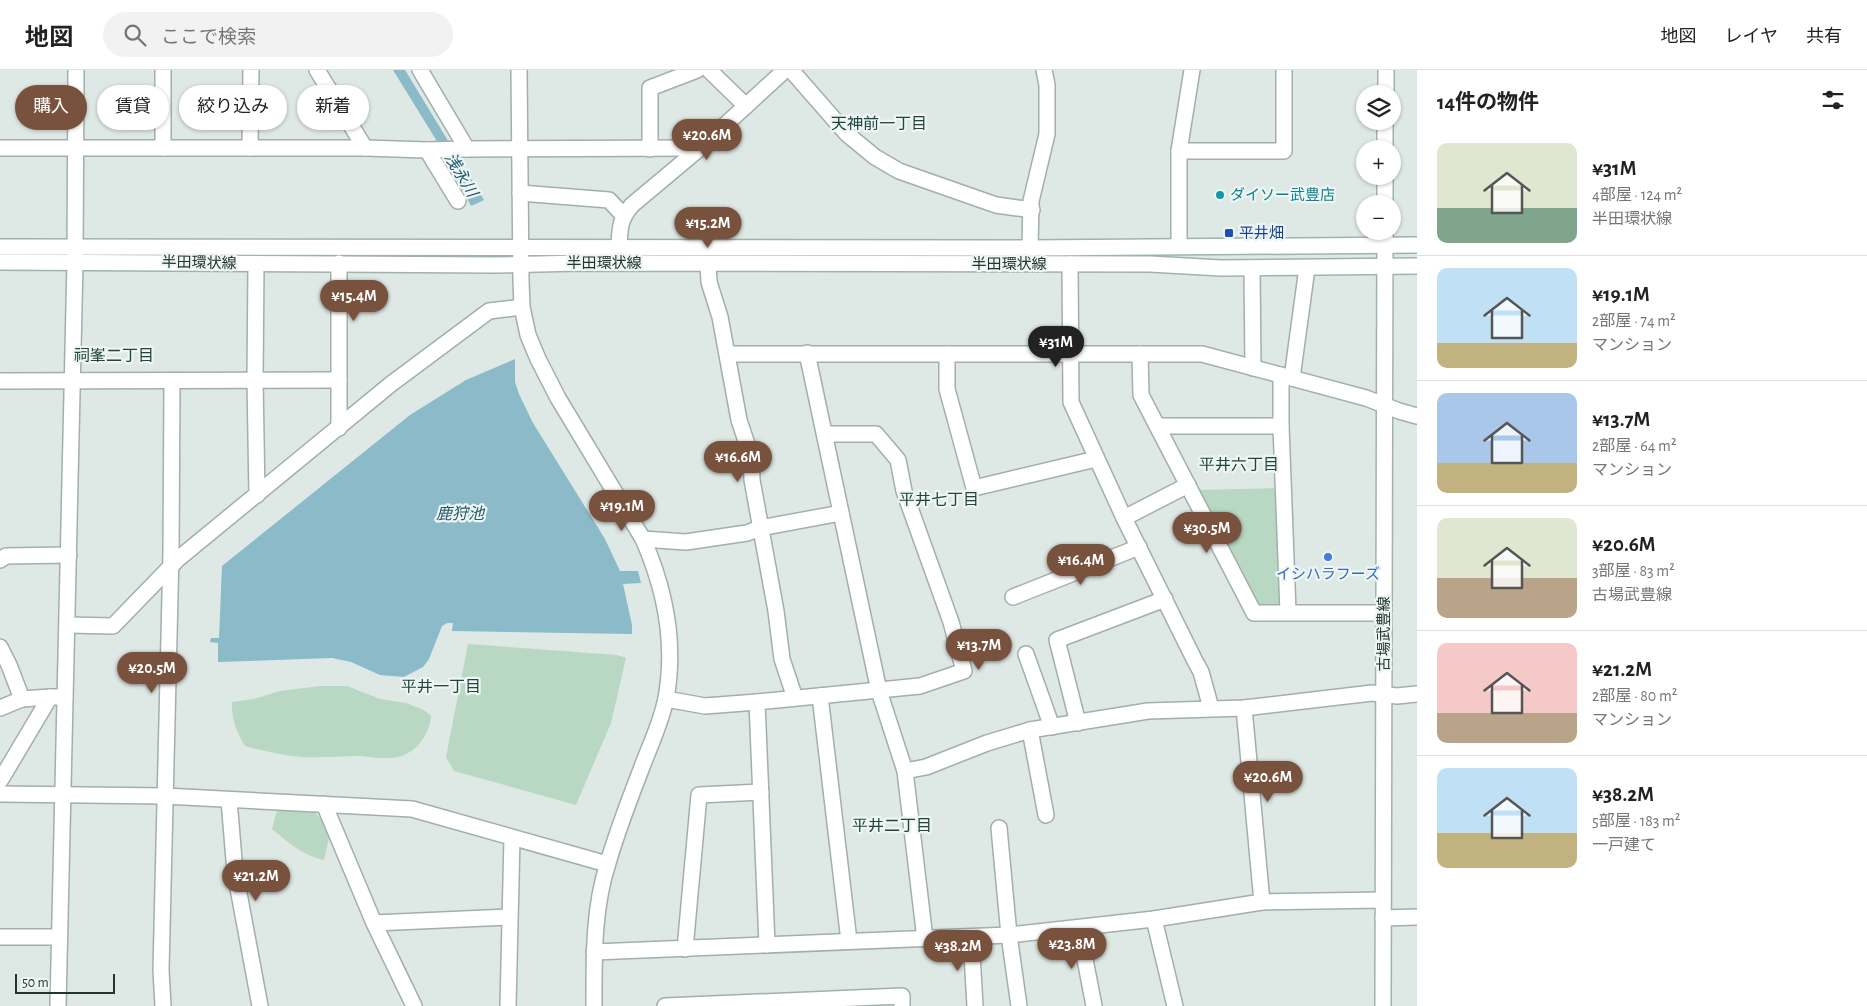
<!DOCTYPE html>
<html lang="ja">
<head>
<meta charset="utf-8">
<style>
	:root { --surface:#fff; --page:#f2f2f2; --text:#222; --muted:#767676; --line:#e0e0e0; --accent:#79523e }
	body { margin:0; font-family:"Alegreya Sans","Noto Sans JP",sans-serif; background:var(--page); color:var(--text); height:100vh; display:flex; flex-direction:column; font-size:19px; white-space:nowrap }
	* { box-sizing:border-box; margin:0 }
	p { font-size:16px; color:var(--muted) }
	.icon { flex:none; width:28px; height:28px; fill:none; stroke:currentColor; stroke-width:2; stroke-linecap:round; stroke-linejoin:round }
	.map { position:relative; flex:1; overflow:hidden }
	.panel { display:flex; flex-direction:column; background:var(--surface); width:450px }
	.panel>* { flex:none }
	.guide { position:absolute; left:15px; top:15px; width:475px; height:45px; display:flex; gap:10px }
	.buttons { position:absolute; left:1356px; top:15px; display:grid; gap:10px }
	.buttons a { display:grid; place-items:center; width:45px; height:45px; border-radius:50%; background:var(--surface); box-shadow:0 1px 4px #0004; font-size:25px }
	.scale { position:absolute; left:15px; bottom:12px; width:100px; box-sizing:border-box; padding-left:5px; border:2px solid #213632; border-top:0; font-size:14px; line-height:18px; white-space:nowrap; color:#213632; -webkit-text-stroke:4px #eef5f2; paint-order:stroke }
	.price { position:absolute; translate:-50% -42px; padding:0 11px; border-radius:18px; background:var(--accent); color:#fff; font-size:16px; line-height:32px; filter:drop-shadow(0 1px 2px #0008) }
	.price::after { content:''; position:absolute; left:50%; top:30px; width:15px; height:11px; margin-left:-8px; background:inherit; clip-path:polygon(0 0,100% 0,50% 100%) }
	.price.active { background:#222; color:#fff }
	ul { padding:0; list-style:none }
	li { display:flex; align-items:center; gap:15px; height:125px; padding:0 20px }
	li+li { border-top:1px solid var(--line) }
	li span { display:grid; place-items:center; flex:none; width:140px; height:100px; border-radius:10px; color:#555 }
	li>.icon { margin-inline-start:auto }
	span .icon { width:60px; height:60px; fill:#fffc; stroke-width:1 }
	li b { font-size:21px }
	h2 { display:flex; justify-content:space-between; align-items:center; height:60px; padding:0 20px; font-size:21px }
	.tag { padding:0 18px; border-radius:22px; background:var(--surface); box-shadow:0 1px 4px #0004; font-size:18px; line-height:45px }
	.tag.active { background:var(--accent); color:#fff }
	header { display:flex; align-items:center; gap:30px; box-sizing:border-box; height:70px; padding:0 25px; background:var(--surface); border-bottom:1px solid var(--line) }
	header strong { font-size:24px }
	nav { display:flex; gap:28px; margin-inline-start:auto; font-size:18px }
	.search { width:350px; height:45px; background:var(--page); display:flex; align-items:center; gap:12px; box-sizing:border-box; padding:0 18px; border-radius:28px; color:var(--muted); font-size:19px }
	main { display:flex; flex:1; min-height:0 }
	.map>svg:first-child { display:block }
	.green { fill:#b9d8c4 }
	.water { fill:#8bbac9 }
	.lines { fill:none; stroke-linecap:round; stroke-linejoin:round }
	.minor-casing { stroke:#a2afac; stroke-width:18 }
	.tertiary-casing { stroke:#a2afac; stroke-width:18 }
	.secondary-casing { stroke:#9fb3ad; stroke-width:18 }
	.minor { stroke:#fff; stroke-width:15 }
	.tertiary { stroke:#fff; stroke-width:15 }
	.secondary { stroke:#fff; stroke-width:15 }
	.culture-dot { fill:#0f9aa8; stroke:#eef5f2; stroke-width:2 }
	.transit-dot { fill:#1a4fb4; stroke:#eef5f2; stroke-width:2 }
	.shop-dot { fill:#3f7fe0; stroke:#eef5f2; stroke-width:2 }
	.labels { text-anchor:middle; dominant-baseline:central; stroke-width:4.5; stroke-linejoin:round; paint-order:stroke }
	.culture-label { font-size:15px; fill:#0d838f; stroke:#eef5f2; text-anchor:start }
	.transit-label { font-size:15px; fill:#164399; stroke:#eef5f2; text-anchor:start }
	.street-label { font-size:15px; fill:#213632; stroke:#eef5f2 }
	.shop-label { font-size:15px; fill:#366cbe; stroke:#eef5f2 }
	.neighbourhood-label { font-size:16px; fill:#204640; stroke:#eef5f2 }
	.water-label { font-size:16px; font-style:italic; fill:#22596c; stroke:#eef5f2 }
</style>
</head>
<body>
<header>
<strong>地図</strong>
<div class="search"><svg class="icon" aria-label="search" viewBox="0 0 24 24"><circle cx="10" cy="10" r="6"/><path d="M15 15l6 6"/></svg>ここで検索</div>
<nav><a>地図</a><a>レイヤ</a><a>共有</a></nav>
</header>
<main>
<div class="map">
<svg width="1417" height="936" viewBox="0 0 1417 936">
	<rect width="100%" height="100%" fill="#dee8e5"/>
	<g class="green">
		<polygon points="1277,418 1280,532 1276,536 1262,536 1256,531 1198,420"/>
		<polygon points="468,574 617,585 626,588 611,653 576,735 454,701 446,687"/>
		<path d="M320,616h27l33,13 26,4 18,7 7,6c-1,16 -12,33 -27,39 -14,6 -31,2 -45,1 -19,0 -38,2 -57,1 -19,-1 -38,-6 -57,-11 -8,-13 -14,-28 -13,-44l22,-3 26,-8z"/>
		<path d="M277,740l36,1 13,12 4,11 -6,26c-21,-4 -36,-18 -52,-31z"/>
	</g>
	<g class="water">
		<polygon points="393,0 405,0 484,130 471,136 435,68"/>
		<polygon points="515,289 515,312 519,324 533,353 605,469 620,501 638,501 641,513 623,514 632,555 632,564 452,561 453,553 447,553 442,556 429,589 423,597 404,607 380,605 351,592 332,588 218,592 218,573 210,572 211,568 219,568 222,496 410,345 466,310"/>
	</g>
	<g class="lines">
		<defs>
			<g id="minor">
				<polyline points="163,0 163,78"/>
				<polyline points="317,0 365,78"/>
				<polyline points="420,0 467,79 700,78"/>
				<polyline points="709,0 746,36"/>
				<polyline points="791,0 847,64 875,87 899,101 996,135 1032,140"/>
				<polyline points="0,78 365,78 427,80 458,131"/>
				<polyline points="250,78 251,0"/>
				<polyline points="650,79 650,18 697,0"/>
				<polyline points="427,80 467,79"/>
				<polyline points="1179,81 1284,81 1284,0"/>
				<polyline points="520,123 609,130 623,145"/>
				<polyline points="1179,176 1179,81 1192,0"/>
				<polyline points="1030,178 1031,131 1047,64 1047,15 1044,0"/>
				<polyline points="75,188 76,0"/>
				<polyline points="339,193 339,358"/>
				<polyline points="256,194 255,311 257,425"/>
				<polyline points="708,194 709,212 720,247 739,350 751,386 752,410 776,541 782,589 795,628"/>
				<polyline points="1070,194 1071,332 1124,448 1195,591 1201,602 1211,638"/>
				<polyline points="1252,198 1253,298"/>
				<polyline points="807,283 879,621 905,701 925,869"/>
				<polyline points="727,284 1202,284 1366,328 1399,341 1417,346"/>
				<polyline points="947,284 947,319 974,418 1096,389"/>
				<polyline points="1140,284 1141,325 1254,543 1384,543"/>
				<polyline points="1281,305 1281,356 1288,542"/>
				<polyline points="1292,308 1307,198"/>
				<polyline points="0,311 339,310"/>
				<polyline points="1157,356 1281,356"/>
				<polyline points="1124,448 1188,415"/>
				<polyline points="643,469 686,472 747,463 760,458 841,443"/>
				<polyline points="0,490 6,486 69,485"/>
				<polyline points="1013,527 1139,477"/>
				<polyline points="0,577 9,595 22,629"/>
				<polyline points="1026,584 1052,657"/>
				<polyline points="820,626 849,871"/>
				<polyline points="666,629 705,636 757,632 920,616 964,601 951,552 904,421 898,390 876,364 825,364"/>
				<polyline points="757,632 767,875"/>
				<polyline points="0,638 22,629 50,627"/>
				<polyline points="1244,638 1262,832"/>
				<polyline points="1078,653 1057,570 1165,529"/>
				<polyline points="1030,660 1046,745"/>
				<polyline points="905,701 926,697 987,673 1030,660 1148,641 1244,638 1372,623 1397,626 1417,624"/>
				<polyline points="0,711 50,627 65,627"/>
				<polyline points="0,724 165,726 412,739 607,794"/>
				<polyline points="229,730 235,802 260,936"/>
				<polyline points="324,734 374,853 414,936"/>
				<polyline points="999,758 1009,865 1019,936"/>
				<polyline points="1383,848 1417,847"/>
				<polyline points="1154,849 1175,936"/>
				<polyline points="374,853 509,847"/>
				<polyline points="1079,858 1094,936"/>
				<polyline points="0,867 59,867"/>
				<polyline points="971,867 975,936"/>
				<polyline points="685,879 699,725 761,722"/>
				<polyline points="594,882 1009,865 1154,849 1262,832 1383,830"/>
				<polyline points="163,936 161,900 171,483 172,311"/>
				<polyline points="508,936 512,768"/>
				<polyline points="665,936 902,926 902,936"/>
			</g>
			<g id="tertiary">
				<path d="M519,0l2,211 1,26 6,28 10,24 20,39 85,141c22,50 33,104 23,159 -4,21 -13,41 -21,61 -13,34 -27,69 -37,104 -15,46 -14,95 -14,143"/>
				<path d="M619,177c1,-18 0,-27 13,-42l68,-57 85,-78"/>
				<polyline points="68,555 113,556 178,489 391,314 489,241 522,237"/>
				<polyline points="58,936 75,192"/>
			</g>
			<g id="secondary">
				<polyline points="1386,24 1386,0"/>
				<polyline points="1385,79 1385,51"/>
				<polyline points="1385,134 1385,106"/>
				<polyline points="0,177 1030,178 1417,175"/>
				<polyline points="0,192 495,195 579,193 1150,194 1221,198 1417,196"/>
				<polyline points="1383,936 1385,161"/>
			</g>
		</defs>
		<use href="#minor" class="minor-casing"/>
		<use href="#tertiary" class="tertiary-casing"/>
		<use href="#secondary" class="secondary-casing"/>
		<use href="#minor" class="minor"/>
		<use href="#tertiary" class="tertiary"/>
		<use href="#secondary" class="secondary"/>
	</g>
	<circle class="culture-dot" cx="1220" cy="125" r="5"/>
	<rect class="transit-dot" x="1224" y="158" width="10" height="10" rx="2.5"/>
	<circle class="shop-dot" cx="1328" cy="487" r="5"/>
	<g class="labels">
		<g class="culture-label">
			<text x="1230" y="125">ダイソー武豊店</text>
		</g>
		<g class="transit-label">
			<text x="1239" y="163">平井畑</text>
		</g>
		<g class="street-label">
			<text transform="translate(199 193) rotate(1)">半田環状線</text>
			<text x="604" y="193">半田環状線</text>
			<text x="1009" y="194">半田環状線</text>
			<text transform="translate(1384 564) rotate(-90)">古場武豊線</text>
		</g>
		<g class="shop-label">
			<text x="1328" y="504">イシハラフーズ</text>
		</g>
		<g class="neighbourhood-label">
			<text x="879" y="54">天神前一丁目</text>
			<text x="114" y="286">祠峯二丁目</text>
			<text x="1239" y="395">平井六丁目</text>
			<text x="939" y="430">平井七丁目</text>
			<text x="441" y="617">平井一丁目</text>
			<text x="892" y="756">平井二丁目</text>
		</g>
		<g class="water-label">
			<text transform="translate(461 105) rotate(59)">浅永川</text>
			<text x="460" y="444">鹿狩池</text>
		</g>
	</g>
</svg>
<div class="buttons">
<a><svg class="icon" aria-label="layers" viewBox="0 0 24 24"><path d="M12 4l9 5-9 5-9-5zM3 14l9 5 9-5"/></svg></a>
<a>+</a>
<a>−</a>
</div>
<div class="scale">50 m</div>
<b class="price" style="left:707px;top:91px">¥20.6M</b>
<b class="price" style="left:708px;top:179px">¥15.2M</b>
<b class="price" style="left:354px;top:252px">¥15.4M</b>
<b class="price active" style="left:1056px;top:298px">¥31M</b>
<b class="price" style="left:738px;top:413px">¥16.6M</b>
<b class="price" style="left:622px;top:462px">¥19.1M</b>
<b class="price" style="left:1207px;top:484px">¥30.5M</b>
<b class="price" style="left:1081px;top:516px">¥16.4M</b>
<b class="price" style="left:979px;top:601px">¥13.7M</b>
<b class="price" style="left:152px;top:624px">¥20.5M</b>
<b class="price" style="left:1268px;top:733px">¥20.6M</b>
<b class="price" style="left:256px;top:832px">¥21.2M</b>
<b class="price" style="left:1072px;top:900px">¥23.8M</b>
<b class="price" style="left:958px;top:902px">¥38.2M</b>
<div class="guide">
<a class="tag active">購入</a>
<a class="tag">賃貸</a>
<a class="tag">絞り込み</a>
<a class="tag">新着</a>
</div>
</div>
<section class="panel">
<h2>14件の物件<svg class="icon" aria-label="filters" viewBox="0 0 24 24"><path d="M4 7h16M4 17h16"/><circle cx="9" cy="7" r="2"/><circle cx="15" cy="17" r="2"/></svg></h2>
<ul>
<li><span style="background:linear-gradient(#dfe7d0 65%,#7fa58c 0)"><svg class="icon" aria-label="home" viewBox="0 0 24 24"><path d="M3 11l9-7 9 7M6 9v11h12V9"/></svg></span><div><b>¥31M</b><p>4部屋 · 124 m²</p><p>半田環状線</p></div></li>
<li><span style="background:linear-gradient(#bfe0f5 75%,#c2b280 0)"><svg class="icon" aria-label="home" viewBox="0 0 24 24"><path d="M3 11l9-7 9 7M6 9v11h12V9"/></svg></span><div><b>¥19.1M</b><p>2部屋 · 74 m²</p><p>マンション</p></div></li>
<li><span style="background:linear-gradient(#a9c7e8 70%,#c2b280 0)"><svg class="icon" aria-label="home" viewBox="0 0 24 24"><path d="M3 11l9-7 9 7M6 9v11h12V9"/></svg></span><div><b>¥13.7M</b><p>2部屋 · 64 m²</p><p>マンション</p></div></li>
<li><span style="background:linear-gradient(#dfe7d0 60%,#b9a48a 0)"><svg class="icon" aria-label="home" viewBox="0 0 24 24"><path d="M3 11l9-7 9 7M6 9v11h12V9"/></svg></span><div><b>¥20.6M</b><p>3部屋 · 83 m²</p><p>古場武豊線</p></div></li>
<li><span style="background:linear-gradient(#f6c9c9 70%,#b9a48a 0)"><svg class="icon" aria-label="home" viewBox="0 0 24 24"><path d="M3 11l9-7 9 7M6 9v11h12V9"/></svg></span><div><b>¥21.2M</b><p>2部屋 · 80 m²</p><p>マンション</p></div></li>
<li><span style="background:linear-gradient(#bfe0f5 65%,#c2b280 0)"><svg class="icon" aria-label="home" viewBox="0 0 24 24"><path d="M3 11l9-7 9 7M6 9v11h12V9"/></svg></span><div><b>¥38.2M</b><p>5部屋 · 183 m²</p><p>一戸建て</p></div></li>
</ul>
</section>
</main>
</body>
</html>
